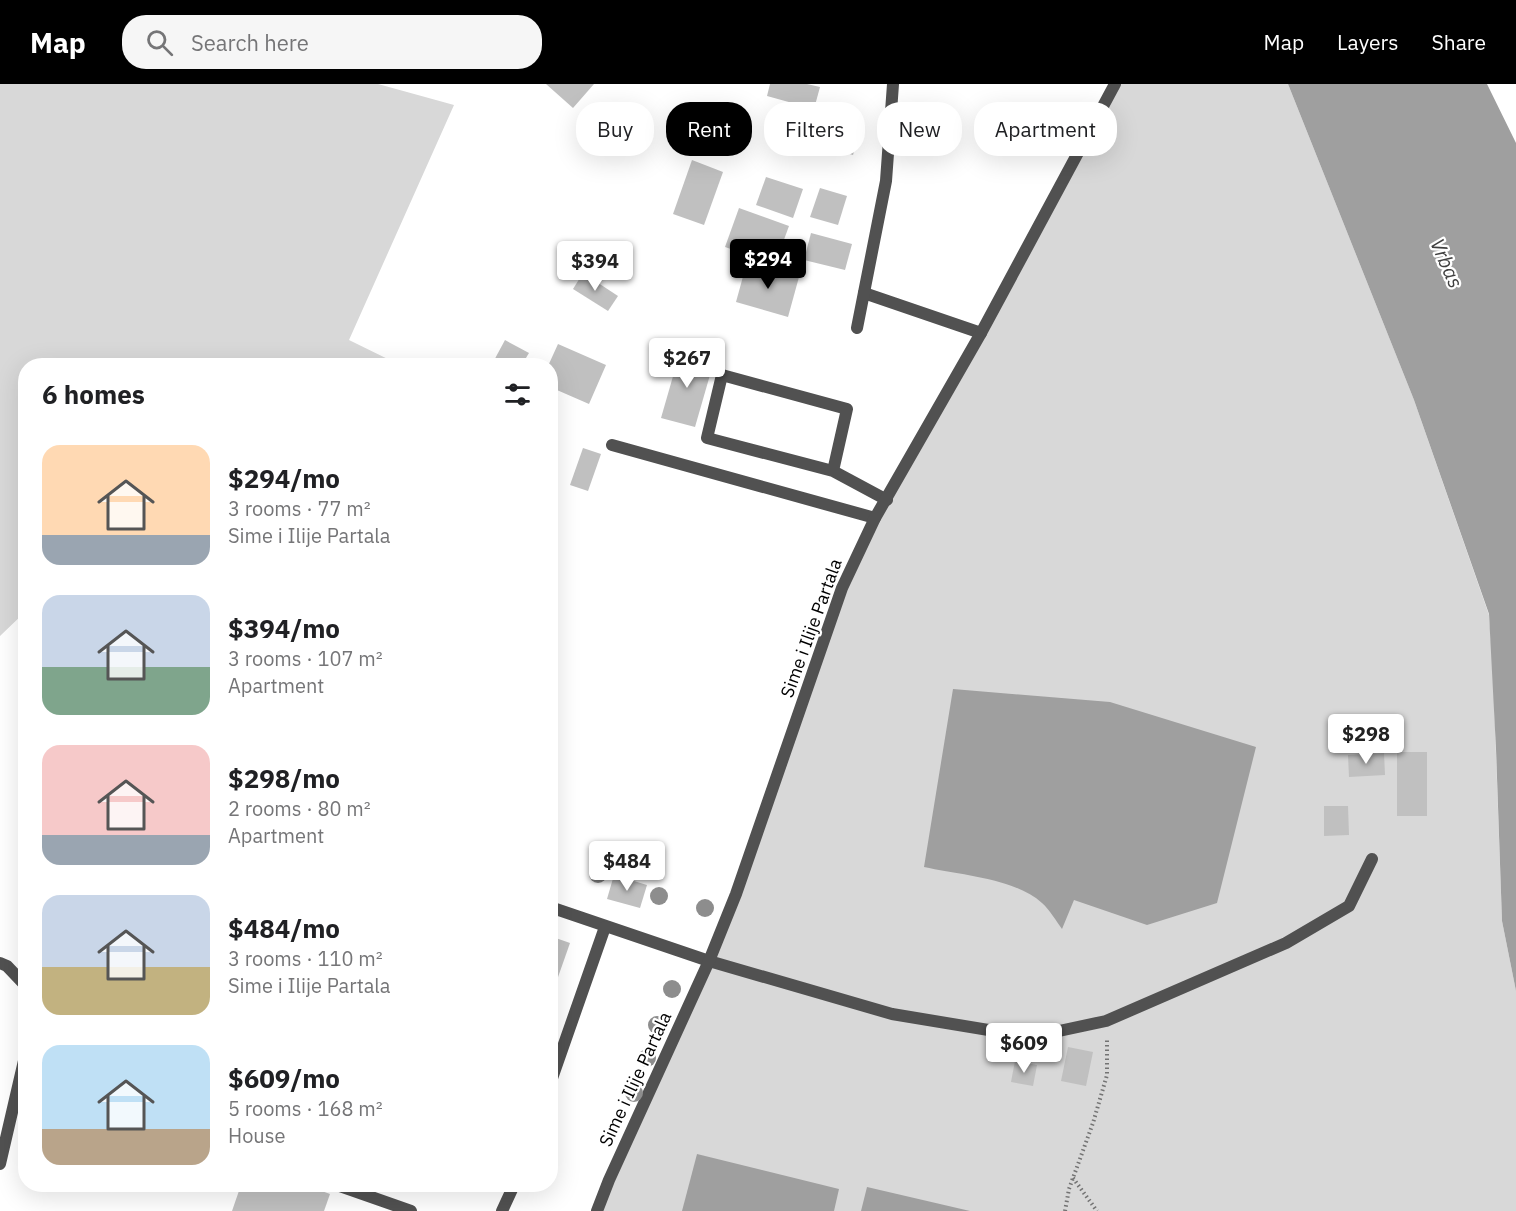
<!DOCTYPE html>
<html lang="en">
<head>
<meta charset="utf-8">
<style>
	:root { --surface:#fff; --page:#f6f6f6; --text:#202124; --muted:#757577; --accent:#000 }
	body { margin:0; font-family:"IBM Plex Sans",sans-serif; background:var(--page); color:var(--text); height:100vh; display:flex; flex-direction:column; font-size:22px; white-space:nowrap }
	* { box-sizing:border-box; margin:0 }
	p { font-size:20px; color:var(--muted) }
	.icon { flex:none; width:33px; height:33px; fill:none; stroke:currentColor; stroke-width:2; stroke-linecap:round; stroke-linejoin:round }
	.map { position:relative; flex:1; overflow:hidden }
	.sheet { position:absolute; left:18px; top:274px; width:540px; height:834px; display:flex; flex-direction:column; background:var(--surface); border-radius:24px; box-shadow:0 6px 24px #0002 }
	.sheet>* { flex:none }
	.top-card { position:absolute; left:576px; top:18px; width:570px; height:54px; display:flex; gap:12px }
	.price { position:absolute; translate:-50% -51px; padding:0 14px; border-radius:6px; background:#fff; color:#222; font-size:20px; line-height:39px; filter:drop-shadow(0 2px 3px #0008) }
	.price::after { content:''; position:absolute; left:50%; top:36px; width:18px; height:14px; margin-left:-9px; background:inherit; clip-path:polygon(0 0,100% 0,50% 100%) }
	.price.selected { background:var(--accent); color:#fff }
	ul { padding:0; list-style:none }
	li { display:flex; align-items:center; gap:18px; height:150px; padding:0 24px }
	li span { display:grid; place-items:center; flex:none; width:168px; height:120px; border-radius:18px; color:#555 }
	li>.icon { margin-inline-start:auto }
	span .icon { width:72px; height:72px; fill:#fffc; stroke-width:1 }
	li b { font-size:26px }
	h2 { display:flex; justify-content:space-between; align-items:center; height:72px; padding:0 24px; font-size:26px }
	.tag { padding:0 21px; border-radius:24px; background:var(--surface); box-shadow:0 6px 24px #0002; font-size:21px; line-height:54px }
	.tag.selected { background:var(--accent); color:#fff }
	header { display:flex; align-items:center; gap:36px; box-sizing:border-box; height:84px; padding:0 30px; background:var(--accent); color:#fff }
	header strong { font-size:28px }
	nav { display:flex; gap:33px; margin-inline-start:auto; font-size:21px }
	.search { width:420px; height:54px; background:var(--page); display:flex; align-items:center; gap:15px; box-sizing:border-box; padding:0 21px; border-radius:24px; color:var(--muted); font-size:22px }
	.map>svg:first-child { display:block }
	.green { fill:#d8d8d8 }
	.water { fill:#9f9f9f }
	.building { fill:#c0c0c0 }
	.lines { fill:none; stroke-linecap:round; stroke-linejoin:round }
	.path { stroke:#737373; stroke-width:4; stroke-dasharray:1.5 3; stroke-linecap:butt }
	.service { stroke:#515151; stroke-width:12 }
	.minor { stroke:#515151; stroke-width:12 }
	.tertiary { stroke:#515151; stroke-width:12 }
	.tree { fill:#8d8d8d }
	.labels { text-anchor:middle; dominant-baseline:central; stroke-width:4.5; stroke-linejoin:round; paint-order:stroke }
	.street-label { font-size:18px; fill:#000; stroke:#fff }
	.water-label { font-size:20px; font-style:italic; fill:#404040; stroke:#fff }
</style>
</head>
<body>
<header>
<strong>Map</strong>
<div class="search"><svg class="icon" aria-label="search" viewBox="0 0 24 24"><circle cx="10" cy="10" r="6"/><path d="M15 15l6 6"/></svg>Search here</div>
<nav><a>Map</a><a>Layers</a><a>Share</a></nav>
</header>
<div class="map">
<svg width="1516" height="1127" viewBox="0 0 1516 1127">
	<rect width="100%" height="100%" fill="#fff"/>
	<g class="green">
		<polygon points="0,0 378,0 454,21 349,256 402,282 26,282 25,528 0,552"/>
		<polygon points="1115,0 1288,0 1414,316 1489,531 1493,586 1502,837 1516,907 1516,1127 597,1127 709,877 842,504"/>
	</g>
	<g class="water">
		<polygon points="1288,0 1487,0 1516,59 1516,907 1502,837 1496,665 1489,530 1414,316"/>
		<path d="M953,605l157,13 146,45 -39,156 -70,22 -73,-25 -12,29c-6,-8 -12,-19 -20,-26 -28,-25 -82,-28 -118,-36z"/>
		<polygon points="697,1070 839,1105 834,1127 682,1127"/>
		<polygon points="867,1103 970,1127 861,1127"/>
	</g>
	<g class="building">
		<polygon points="546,0 594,0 573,24"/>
		<polygon points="770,0 807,0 820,3 814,25 767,12"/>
		<polygon points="823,29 862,40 853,71 814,60"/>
		<polygon points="692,76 723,88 704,141 673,130"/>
		<polygon points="766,93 803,105 793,134 756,121"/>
		<polygon points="820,104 847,112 838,141 810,133"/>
		<polygon points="739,124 789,142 775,180 725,163"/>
		<polygon points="811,149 852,160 845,186 804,176"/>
		<polygon points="747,178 799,193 788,233 736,218"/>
		<polygon points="583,189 618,212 608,227 573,205"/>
		<polygon points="505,256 529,269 521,282 491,282"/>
		<polygon points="558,260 606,281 589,320 550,303 550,282 548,282"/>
		<polygon points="680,268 714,277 695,343 661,334"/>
		<polygon points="583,364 601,370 588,407 570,401"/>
		<rect x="1397" y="668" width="30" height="64"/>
		<polygon points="1384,669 1385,691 1349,693 1348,671"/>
		<polygon points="1324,722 1348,722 1349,751 1324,752"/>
		<polygon points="614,791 647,801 640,824 607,815"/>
		<polygon points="550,852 570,859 551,913 550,913"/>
		<polygon points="1068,963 1093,968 1086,1002 1061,997"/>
		<polygon points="1015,977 1037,981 1033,1002 1011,998"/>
		<polygon points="241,1101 305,1101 330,1110 324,1127 232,1127"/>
	</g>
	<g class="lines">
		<g class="path">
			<polyline points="1073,1094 1097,1127"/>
			<polyline points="1065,1127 1069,1105 1093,1039 1107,991 1107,956"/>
		</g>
		<g class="service">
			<polyline points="612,361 875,434"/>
			<polyline points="833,387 847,325 722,291 707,354 833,387 887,416"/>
			<polyline points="550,823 709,877 892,930 1031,953 1106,937 1286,859 1349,822 1372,775"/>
			<polyline points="550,1000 605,843"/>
			<polyline points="337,1101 411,1127"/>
			<polyline points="502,1127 514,1101"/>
		</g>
		<g class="minor">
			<polyline points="864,209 981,249"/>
			<polyline points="857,244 886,97 893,0"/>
			<polyline points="0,879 7,882 26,902"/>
			<polyline points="0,1080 26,968"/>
		</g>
		<polyline class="tertiary" points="597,1127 609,1096 709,877 736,810 842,504 875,434 981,249 1115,0"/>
	</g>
	<g class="tree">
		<circle cx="598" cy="790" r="9"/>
		<circle cx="659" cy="812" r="9"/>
		<circle cx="705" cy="824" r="9"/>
		<circle cx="672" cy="905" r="9"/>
		<circle cx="657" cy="941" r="9"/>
		<circle cx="647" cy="974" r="9"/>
		<circle cx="634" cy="1009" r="9"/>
	</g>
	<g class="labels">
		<g class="street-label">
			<text transform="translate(811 544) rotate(-70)">Sime i Ilije Partala</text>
			<text transform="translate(635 995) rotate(-65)">Sime i Ilije Partala</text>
		</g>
		<g class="water-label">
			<text transform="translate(1447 179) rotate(66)">Vrbas</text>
		</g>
	</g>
</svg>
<b class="price selected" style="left:768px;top:206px">$294</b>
<b class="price" style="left:595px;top:208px">$394</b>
<b class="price" style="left:687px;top:305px">$267</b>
<b class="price" style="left:1366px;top:681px">$298</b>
<b class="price" style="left:627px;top:808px">$484</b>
<b class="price" style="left:1024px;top:990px">$609</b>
<div class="top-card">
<a class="tag">Buy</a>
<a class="tag selected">Rent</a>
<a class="tag">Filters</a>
<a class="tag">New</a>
<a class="tag">Apartment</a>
</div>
<section class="sheet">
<h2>6 homes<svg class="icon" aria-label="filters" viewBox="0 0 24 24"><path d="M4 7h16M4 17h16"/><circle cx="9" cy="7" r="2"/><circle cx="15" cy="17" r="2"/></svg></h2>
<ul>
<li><span style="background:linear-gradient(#ffd9b3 75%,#9aa5b1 0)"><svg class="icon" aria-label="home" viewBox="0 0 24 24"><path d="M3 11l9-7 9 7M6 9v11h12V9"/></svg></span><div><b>$294/mo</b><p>3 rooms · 77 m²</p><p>Sime i Ilije Partala</p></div></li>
<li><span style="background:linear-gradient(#c9d6e8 60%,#7fa58c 0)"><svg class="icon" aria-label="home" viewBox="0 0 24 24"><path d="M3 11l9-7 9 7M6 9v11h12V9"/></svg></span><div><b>$394/mo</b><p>3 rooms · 107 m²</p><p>Apartment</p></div></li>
<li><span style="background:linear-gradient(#f6c9c9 75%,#9aa5b1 0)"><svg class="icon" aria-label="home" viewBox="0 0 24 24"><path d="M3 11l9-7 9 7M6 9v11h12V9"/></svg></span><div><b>$298/mo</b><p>2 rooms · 80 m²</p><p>Apartment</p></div></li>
<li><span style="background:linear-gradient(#c9d6e8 60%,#c2b280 0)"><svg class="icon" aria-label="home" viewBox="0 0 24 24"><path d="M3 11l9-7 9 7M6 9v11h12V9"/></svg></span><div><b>$484/mo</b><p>3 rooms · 110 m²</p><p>Sime i Ilije Partala</p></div></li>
<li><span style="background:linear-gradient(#bfe0f5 70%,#b9a48a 0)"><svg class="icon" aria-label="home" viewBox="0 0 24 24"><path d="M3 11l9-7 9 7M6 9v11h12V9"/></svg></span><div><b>$609/mo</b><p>5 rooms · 168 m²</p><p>House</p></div></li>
</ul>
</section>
</div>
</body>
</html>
